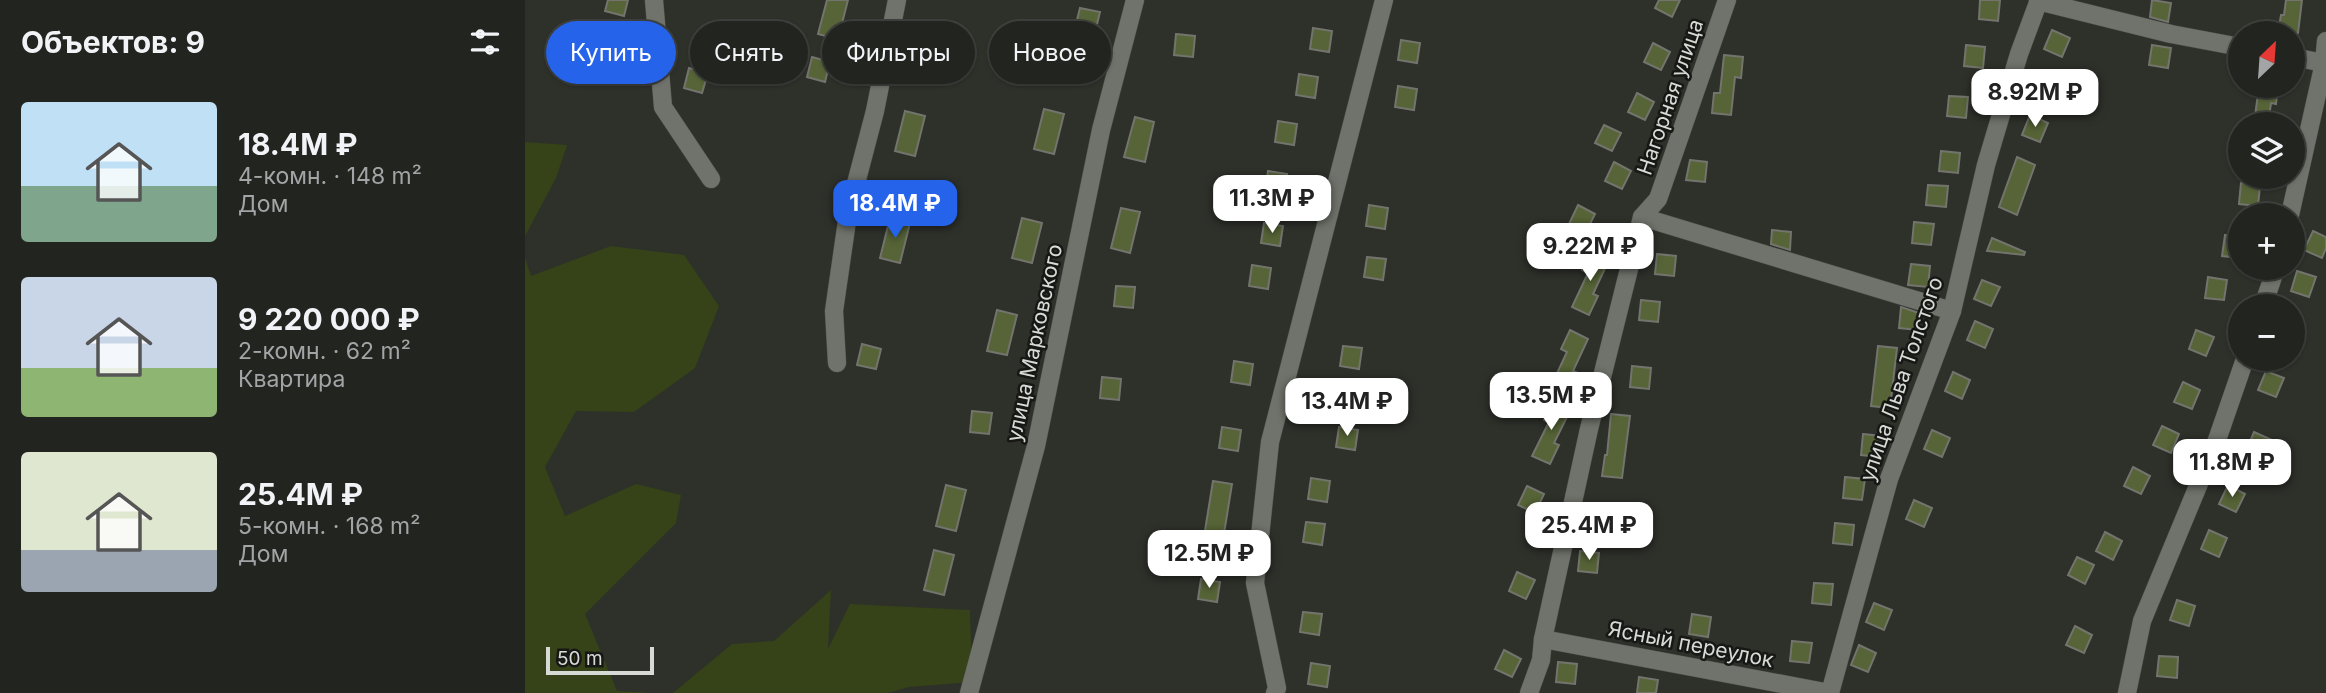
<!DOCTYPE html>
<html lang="ru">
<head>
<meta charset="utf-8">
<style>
	:root { --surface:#222420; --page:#2e302d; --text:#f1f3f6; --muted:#a2a4a5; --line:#3f413e; --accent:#2563eb }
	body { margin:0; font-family:Inter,sans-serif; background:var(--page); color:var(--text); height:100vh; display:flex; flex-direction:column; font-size:26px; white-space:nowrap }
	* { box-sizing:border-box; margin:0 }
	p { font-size:23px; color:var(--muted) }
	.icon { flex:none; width:38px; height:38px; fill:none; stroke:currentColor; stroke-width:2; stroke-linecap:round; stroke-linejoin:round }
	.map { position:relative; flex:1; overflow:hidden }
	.panel { display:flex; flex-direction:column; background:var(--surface); width:525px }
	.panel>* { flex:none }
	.hud { position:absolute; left:21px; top:21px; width:665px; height:63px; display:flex; gap:14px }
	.needle { width:46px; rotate:25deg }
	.tools { position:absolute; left:1703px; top:21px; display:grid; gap:14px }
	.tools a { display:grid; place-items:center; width:77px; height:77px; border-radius:50%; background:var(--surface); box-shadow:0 2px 5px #0004,0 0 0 2px var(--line); font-size:35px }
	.scale { position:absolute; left:21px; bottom:18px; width:108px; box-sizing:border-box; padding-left:7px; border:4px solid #d8dad6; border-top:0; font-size:19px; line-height:24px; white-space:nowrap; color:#d8dad6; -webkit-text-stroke:5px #171815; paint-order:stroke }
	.price { position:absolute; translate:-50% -60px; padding:0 16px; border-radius:14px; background:#fff; color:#222; font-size:23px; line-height:46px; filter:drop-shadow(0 2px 4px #0008) }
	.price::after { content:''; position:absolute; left:50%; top:42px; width:21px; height:16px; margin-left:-10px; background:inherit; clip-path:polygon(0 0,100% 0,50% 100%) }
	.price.selected { background:var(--accent); color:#fff }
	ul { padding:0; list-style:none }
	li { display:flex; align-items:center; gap:21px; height:175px; padding:0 21px }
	li span { display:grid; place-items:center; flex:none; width:196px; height:140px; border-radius:7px; color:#555 }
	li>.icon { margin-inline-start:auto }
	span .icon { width:84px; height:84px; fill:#fffc; stroke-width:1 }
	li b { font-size:30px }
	h2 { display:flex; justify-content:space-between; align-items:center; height:84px; padding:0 21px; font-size:30px }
	.pill { padding:0 24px; border-radius:32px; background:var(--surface); box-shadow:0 2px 5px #0004,0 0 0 2px var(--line); font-size:24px; line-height:63px }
	.pill.selected { background:var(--accent); color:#fff }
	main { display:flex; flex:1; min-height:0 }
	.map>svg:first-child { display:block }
	.green { fill:#364217 }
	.building { fill:#566437; stroke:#72746d; stroke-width:2 }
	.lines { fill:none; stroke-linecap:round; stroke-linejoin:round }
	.minor-casing { stroke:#4c4e4a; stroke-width:19 }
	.minor { stroke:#70736b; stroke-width:18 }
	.labels { text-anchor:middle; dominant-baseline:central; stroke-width:5; stroke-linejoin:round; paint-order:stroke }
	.street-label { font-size:21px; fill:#d8dad6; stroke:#171815 }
</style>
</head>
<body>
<main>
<section class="panel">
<h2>Объектов: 9<svg class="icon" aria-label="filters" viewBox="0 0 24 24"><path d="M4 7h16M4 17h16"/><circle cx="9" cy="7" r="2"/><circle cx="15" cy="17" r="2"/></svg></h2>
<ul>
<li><span style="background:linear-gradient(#bfe0f5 60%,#7fa58c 0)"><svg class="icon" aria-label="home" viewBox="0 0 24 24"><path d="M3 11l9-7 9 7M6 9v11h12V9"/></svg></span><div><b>18.4M ₽</b><p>4-комн. · 148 m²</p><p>Дом</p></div></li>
<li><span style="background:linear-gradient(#c9d6e8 65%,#8fb573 0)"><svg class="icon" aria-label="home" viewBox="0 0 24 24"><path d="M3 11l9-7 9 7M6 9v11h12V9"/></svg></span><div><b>9 220 000 ₽</b><p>2-комн. · 62 m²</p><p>Квартира</p></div></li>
<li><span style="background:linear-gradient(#dfe7d0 70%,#9aa5b1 0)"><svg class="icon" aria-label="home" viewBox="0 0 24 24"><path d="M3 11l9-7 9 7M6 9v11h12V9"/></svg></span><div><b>25.4M ₽</b><p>5-комн. · 168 m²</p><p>Дом</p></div></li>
</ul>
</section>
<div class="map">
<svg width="1801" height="693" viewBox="0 0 1801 693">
	<rect width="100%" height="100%" fill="#2e302a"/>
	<g class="green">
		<polygon points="0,142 42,145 31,178 0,236"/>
		<polygon points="86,246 159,255 194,306 170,368 109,412 51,411 20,467 40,516 111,484 156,495 151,523 60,614 92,691 125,693 0,693 0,258 6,276"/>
		<polygon points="306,590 303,649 325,604 445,610 447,682 384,687 362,693 148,693 207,644 249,641"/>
	</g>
	<g class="building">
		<polygon points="83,0 103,0 99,16 80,11"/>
		<polygon points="302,0 323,0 313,39 293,34"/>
		<polygon points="1134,0 1155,0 1147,17 1130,8"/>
		<polygon points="1455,0 1475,0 1473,21 1454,19"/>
		<polygon points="1627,0 1646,3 1643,22 1625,17"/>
		<polygon points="1761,0 1777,0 1773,33 1753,33 1756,15 1759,15"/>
		<polygon points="555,8 575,12 565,53 545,48"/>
		<polygon points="409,21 429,25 419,66 399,61"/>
		<polygon points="788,28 807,31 804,52 785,49"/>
		<polygon points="1527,30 1545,38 1537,57 1519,49"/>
		<polygon points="651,34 670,36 668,57 649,55"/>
		<polygon points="876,40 895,43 892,63 873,60"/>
		<polygon points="1128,43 1145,52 1136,70 1119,62"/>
		<polygon points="1441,45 1460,47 1458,68 1439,66"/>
		<polygon points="1627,45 1646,48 1643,68 1624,65"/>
		<polygon points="1199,55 1218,57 1216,78 1210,77 1206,115 1187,113 1189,93 1195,93"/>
		<polygon points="287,57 305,62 300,82 282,77"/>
		<polygon points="164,68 183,73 177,93 159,88"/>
		<polygon points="774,74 793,77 790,98 771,95"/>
		<polygon points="873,86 892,89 889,110 870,107"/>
		<polygon points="1734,86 1753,86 1751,104 1746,103 1743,124 1729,124"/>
		<polygon points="1112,93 1129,102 1120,120 1103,112"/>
		<polygon points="1424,96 1443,97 1441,118 1422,116"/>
		<polygon points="519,109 539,114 529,154 509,149"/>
		<polygon points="380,111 400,116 390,156 370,151"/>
		<polygon points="1505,115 1523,123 1515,142 1497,135"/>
		<polygon points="610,117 629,122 620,162 599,157"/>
		<polygon points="753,121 772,124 769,145 750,142"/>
		<polygon points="1079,125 1096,133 1087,151 1070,143"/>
		<polygon points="1416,151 1435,153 1433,173 1414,171"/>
		<polygon points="1492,157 1510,165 1492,215 1474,207"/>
		<polygon points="1165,160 1182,162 1180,182 1161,180"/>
		<polygon points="1089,162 1106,171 1097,189 1080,181"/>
		<polygon points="743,171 762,174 759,195 740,192"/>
		<polygon points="1716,183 1735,186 1733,206 1714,204"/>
		<polygon points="1403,185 1423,186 1421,207 1401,205"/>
		<polygon points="844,205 863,208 860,229 841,226"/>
		<polygon points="1053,205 1070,214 1061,232 1044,224"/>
		<polygon points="596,208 615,212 605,253 586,248"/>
		<polygon points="365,218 385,223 375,263 355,258"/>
		<polygon points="497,218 517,223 507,263 487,258"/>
		<polygon points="1389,222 1409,224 1406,245 1387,243"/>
		<polygon points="739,223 758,226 755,246 736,243"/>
		<polygon points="1247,230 1266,232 1265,250 1246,244"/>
		<polygon points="1788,231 1801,237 1801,248 1797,258 1779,250"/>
		<polygon points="1700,235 1715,237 1715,258 1697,256"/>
		<polygon points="1467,238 1500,252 1499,255 1462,251"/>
		<polygon points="1066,251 1084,260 1068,294 1073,296 1064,315 1047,307 1063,273 1057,270"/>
		<polygon points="1132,254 1151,256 1149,276 1130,274"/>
		<polygon points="842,257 861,259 858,280 839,277"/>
		<polygon points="1386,264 1405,266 1403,287 1383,285"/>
		<polygon points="727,265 746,268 743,289 724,286"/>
		<polygon points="1772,271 1791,277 1784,297 1766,291"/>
		<polygon points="1683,277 1702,280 1699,300 1680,298"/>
		<polygon points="1457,280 1475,287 1466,306 1449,299"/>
		<polygon points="591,286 610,287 608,308 589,306"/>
		<polygon points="1116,300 1135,302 1133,322 1114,320"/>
		<polygon points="1376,307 1394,313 1393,330 1374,328"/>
		<polygon points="472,310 492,315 482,355 462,351"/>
		<polygon points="1450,321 1468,329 1460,348 1442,340"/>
		<polygon points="1045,330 1063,339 1048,371 1053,373 1044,392 1027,384 1042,352 1036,349"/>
		<polygon points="1671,330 1689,337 1681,356 1664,349"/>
		<polygon points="337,344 356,349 351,369 332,365"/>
		<polygon points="818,346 837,348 834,369 815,366"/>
		<polygon points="1353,346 1372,348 1365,408 1346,406"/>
		<polygon points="709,361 728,364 725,385 706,382"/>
		<polygon points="1107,366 1126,368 1124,389 1105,387"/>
		<polygon points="1741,371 1759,378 1751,397 1733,390"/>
		<polygon points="1428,372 1445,380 1437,399 1420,391"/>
		<polygon points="577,377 596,379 594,400 575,398"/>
		<polygon points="1658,382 1675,390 1667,409 1649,402"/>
		<polygon points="1028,401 1046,409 1029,443 1034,445 1025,464 1007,456 1024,422 1019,420"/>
		<polygon points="447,411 467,413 464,434 445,432"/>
		<polygon points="1086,414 1105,416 1097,478 1077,476 1080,455 1082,455"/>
		<polygon points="1637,426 1654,434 1646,453 1628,445"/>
		<polygon points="697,427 716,430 713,451 694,448"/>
		<polygon points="814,427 833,430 830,450 811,447"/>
		<polygon points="1407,430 1425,438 1417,457 1399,449"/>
		<polygon points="1729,432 1747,440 1738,459 1721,451"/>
		<polygon points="1338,434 1357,436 1355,457 1336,455"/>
		<polygon points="1608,467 1625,476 1616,494 1599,486"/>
		<polygon points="1320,477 1340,479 1337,500 1318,498"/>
		<polygon points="786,478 805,481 802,502 783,499"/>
		<polygon points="688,481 707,484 697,546 678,543"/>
		<polygon points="421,485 441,490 431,531 411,526"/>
		<polygon points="1703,485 1720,494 1711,512 1694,504"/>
		<polygon points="1002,486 1019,494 1010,513 993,505"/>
		<polygon points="1389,500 1407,508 1399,527 1381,519"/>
		<polygon points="1078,516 1097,518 1095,538 1076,536"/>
		<polygon points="781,522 800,524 797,545 778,542"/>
		<polygon points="1310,523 1329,525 1327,545 1308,543"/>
		<polygon points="1684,530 1702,538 1694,557 1676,549"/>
		<polygon points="1580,532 1597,541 1588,560 1571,551"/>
		<polygon points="409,550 429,555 419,595 399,590"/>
		<polygon points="1055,551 1074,553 1072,573 1053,571"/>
		<polygon points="1552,557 1569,565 1560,584 1543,575"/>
		<polygon points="992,572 1010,580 1001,599 984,591"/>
		<polygon points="676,579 695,582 692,602 673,599"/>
		<polygon points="1289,583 1308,584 1306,605 1287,603"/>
		<polygon points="1652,600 1670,606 1664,626 1645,620"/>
		<polygon points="1349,603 1367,610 1359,630 1341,622"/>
		<polygon points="778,612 797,614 794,635 775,632"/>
		<polygon points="1167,614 1186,617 1183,637 1164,634"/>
		<polygon points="1550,626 1567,635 1559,653 1541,645"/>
		<polygon points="1267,641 1287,643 1284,663 1265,661"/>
		<polygon points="1334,645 1351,653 1343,672 1326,665"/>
		<polygon points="979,650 996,659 987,677 970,669"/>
		<polygon points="1634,656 1653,657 1652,678 1632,676"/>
		<polygon points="1033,662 1052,664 1050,684 1031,682"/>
		<polygon points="786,663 805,666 802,687 783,684"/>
		<polygon points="1114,677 1133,680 1131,693 1112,693"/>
	</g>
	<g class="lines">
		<defs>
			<g id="minor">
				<polyline points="129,0 138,107 186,179"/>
				<polyline points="1513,1 1646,34 1715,47"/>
				<polyline points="1768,57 1799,63"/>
				<polyline points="1765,215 1799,63 1801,41"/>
				<polyline points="1117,217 1427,311"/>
				<polyline points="1738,306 1751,268"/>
				<polyline points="312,363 309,311 323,214 350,111 372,0"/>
				<polyline points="1018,639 1305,693"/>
				<polyline points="444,693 511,446 576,130 610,0"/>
				<polyline points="750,693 752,688 730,583 745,442 859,0"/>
				<polyline points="1004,693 1016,660 1018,639 1064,429 1117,217 1133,199 1202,0"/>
				<polyline points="1305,693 1364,479 1427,311 1461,165 1494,54 1514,0"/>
				<polyline points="1602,693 1617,621 1692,440 1720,359"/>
			</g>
		</defs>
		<use href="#minor" class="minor-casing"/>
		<use href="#minor" class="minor"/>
	</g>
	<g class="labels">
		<g class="street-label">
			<text transform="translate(1145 97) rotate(-71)">Нагорная улица</text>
			<text transform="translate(509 343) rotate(-78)">улица Марковского</text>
			<text transform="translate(1376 379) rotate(-71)">улица Льва Толстого</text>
			<text transform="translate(1166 644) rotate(11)">Ясный переулок</text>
		</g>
	</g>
</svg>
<div class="tools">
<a><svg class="needle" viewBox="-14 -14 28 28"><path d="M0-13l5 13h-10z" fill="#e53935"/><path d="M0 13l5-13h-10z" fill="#a2a4a5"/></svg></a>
<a><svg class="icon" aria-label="layers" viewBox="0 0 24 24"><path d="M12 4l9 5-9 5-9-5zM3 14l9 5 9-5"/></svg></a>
<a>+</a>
<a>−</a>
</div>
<div class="scale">50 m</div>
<b class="price" style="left:1510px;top:129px">8.92M ₽</b>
<b class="price" style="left:747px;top:235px">11.3M ₽</b>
<b class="price selected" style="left:370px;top:240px">18.4M ₽</b>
<b class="price" style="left:1065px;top:283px">9.22M ₽</b>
<b class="price" style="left:1026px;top:432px">13.5M ₽</b>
<b class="price" style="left:822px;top:438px">13.4M ₽</b>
<b class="price" style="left:1707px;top:499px">11.8M ₽</b>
<b class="price" style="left:1064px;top:562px">25.4M ₽</b>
<b class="price" style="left:684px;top:590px">12.5M ₽</b>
<div class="hud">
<a class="pill selected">Купить</a>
<a class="pill">Снять</a>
<a class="pill">Фильтры</a>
<a class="pill">Новое</a>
</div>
</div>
</main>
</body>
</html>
